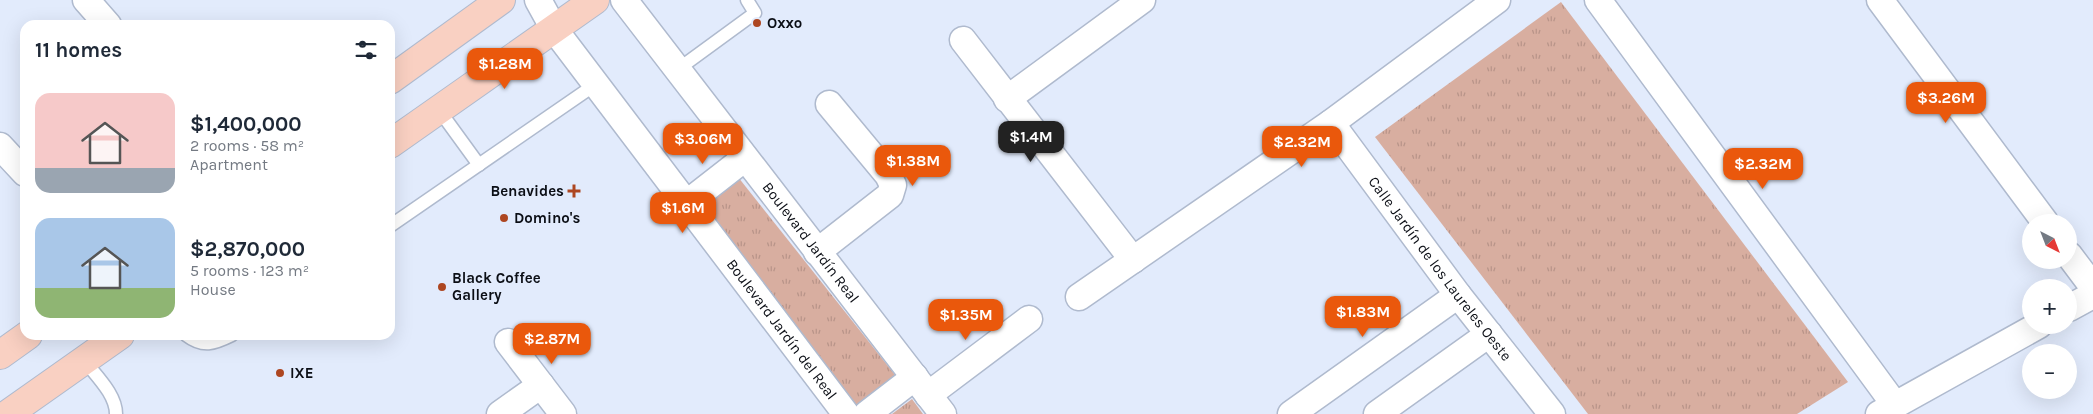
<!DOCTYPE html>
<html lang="en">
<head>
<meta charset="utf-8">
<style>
	:root { --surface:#fff; --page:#f2f2f3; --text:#1f2937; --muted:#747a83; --accent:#ea580c }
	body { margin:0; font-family:Karla,sans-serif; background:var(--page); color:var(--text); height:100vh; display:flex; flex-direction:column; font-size:19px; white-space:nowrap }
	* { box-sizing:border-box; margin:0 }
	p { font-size:16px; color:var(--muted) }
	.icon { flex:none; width:28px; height:28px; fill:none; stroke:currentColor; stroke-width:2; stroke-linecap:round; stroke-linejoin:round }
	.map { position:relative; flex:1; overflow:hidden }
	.drawer { position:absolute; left:20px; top:20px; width:375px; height:320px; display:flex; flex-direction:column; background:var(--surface); border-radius:15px; box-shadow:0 5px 20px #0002 }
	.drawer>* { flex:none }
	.needle { width:32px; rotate:138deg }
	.controls { position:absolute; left:2022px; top:214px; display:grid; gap:10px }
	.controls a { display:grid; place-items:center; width:55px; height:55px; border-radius:50%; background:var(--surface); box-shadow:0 5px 20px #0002; font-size:25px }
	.price { position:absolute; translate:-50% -42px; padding:0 11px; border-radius:10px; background:var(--accent); color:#fff; font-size:16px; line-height:32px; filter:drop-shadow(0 1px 2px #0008) }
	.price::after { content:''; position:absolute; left:50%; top:30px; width:15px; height:11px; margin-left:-8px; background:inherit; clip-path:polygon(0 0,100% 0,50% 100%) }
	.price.current { background:#222; color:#fff }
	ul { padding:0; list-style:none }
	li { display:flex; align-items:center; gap:15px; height:125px; padding:0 15px }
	li span { display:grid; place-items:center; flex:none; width:140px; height:100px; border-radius:15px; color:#555 }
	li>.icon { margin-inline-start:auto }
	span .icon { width:60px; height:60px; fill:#fffc; stroke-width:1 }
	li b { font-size:21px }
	h2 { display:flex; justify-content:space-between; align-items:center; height:60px; padding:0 15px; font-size:21px }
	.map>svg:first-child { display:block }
	.grass { fill:url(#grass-tufts) }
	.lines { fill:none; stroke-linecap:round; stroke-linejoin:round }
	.lane-casing { stroke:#afbace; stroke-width:15 }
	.street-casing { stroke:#afbace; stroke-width:29 }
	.secondary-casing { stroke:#afbace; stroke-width:30 }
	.lane { stroke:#fff; stroke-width:12 }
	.street { stroke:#fff; stroke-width:26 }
	.secondary { stroke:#f9d0c2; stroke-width:28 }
	.poi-dot { fill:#ad4621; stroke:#e2ebfc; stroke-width:2 }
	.labels { text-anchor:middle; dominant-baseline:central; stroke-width:5; stroke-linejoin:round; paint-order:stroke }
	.poi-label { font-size:15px; font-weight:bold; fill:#0b0e15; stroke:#e2ebfc; text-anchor:start }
	.street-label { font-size:15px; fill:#0b0e15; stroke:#e2ebfc }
</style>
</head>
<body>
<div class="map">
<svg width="2093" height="414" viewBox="0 0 2093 414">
	<defs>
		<pattern id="grass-tufts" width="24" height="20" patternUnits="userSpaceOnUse" patternTransform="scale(1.25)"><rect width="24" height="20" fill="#d8aea0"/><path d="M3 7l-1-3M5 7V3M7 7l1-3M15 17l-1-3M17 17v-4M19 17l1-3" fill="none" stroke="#b89489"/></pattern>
	</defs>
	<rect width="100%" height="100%" fill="#e2ebfc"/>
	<g class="grass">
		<polygon points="1561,2 1848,382 1797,414 1588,414 1375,137"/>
		<polygon points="738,177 896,376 857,406 702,203"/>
		<polygon points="912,399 923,414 892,414"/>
	</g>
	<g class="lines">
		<defs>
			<g id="lane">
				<polyline points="677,70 755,13 747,0"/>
				<polyline points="439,110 479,165"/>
				<polyline points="390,226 596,84"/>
				<path d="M186,335c17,13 28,9 46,0"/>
				<path d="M84,360c12,16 32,34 32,54"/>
			</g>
			<g id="street">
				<polyline points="86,0 108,25"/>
				<path id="s1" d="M538,0l16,29 292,385"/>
				<path id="s2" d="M624,0l319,414"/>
				<polyline points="1598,0 1895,405"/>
				<polyline points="1880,0 2045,222"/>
				<polyline points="963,40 1133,260"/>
				<polyline points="1007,99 1142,0"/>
				<path id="s3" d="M1331,123l127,172 94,119"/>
				<polyline points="0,146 25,173"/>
				<polyline points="686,204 745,158"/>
				<polyline points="817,252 890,195 893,185 888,175 829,104"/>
				<polyline points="2069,255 2093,287"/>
				<polyline points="1079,297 1331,123 1497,0"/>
				<polyline points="2069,308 2093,295"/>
				<polyline points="508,342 563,414"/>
				<polyline points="928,395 1029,319"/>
				<polyline points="500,414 541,385"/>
				<polyline points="867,414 915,377"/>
				<polyline points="1291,414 1458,295"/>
				<polyline points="1377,414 1489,334"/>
				<polyline points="1879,414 2039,325"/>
			</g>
			<g id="secondary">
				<polyline points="390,80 501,0"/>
				<polyline points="390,144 595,0"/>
				<polyline points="0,355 28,335"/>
				<polyline points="8,414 120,335"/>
			</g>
		</defs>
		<use href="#lane" class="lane-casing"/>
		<use href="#street" class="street-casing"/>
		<use href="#secondary" class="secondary-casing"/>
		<use href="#lane" class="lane"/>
		<use href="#street" class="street"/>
		<use href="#secondary" class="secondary"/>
	</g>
	<g class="poi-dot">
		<circle cx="757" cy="23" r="5"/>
		<path d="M571.5 183.5h5v5h5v5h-5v5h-5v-5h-5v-5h5z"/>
		<circle cx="504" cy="218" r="5"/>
		<circle cx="442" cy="287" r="5"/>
		<circle cx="280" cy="373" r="5"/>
	</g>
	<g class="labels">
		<g class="poi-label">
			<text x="767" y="23">Oxxo</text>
			<text x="564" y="191" text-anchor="end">Benavides</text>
			<text x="514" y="218">Domino's</text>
			<text x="452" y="278">Black Coffee<tspan x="452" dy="17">Gallery</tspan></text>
			<text x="290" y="373">IXE</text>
		</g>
		<g class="street-label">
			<text stroke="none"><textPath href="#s2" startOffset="306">Boulevard Jardín Real</textPath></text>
			<text stroke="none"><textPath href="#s3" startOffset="182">Calle Jardín de los Laureles Oeste</textPath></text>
			<text stroke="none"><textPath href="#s1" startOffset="410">Boulevard Jardín del Real</textPath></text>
		</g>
	</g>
</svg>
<div class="controls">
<a><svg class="needle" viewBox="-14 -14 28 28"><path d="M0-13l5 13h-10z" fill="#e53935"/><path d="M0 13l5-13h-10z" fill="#747a83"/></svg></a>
<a>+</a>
<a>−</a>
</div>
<b class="price" style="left:505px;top:90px">$1.28M</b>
<b class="price" style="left:1946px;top:124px">$3.26M</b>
<b class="price current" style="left:1031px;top:163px">$1.4M</b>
<b class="price" style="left:703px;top:165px">$3.06M</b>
<b class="price" style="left:1302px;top:168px">$2.32M</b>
<b class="price" style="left:913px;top:187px">$1.38M</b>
<b class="price" style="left:1763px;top:190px">$2.32M</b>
<b class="price" style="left:683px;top:234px">$1.6M</b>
<b class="price" style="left:1363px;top:338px">$1.83M</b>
<b class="price" style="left:966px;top:341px">$1.35M</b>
<b class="price" style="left:552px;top:365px">$2.87M</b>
<section class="drawer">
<h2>11 homes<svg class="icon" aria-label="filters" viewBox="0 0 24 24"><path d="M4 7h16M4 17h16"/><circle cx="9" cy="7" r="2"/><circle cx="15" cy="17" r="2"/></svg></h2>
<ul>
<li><span style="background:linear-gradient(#f6c9c9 75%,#9aa5b1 0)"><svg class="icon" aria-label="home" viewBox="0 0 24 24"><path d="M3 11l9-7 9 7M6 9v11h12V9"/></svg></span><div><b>$1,400,000</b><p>2 rooms · 58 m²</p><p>Apartment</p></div></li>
<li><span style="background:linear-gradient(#a9c7e8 70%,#8fb573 0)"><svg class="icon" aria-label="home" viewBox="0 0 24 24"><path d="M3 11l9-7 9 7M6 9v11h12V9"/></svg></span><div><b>$2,870,000</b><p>5 rooms · 123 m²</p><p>House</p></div></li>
</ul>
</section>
</div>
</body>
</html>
